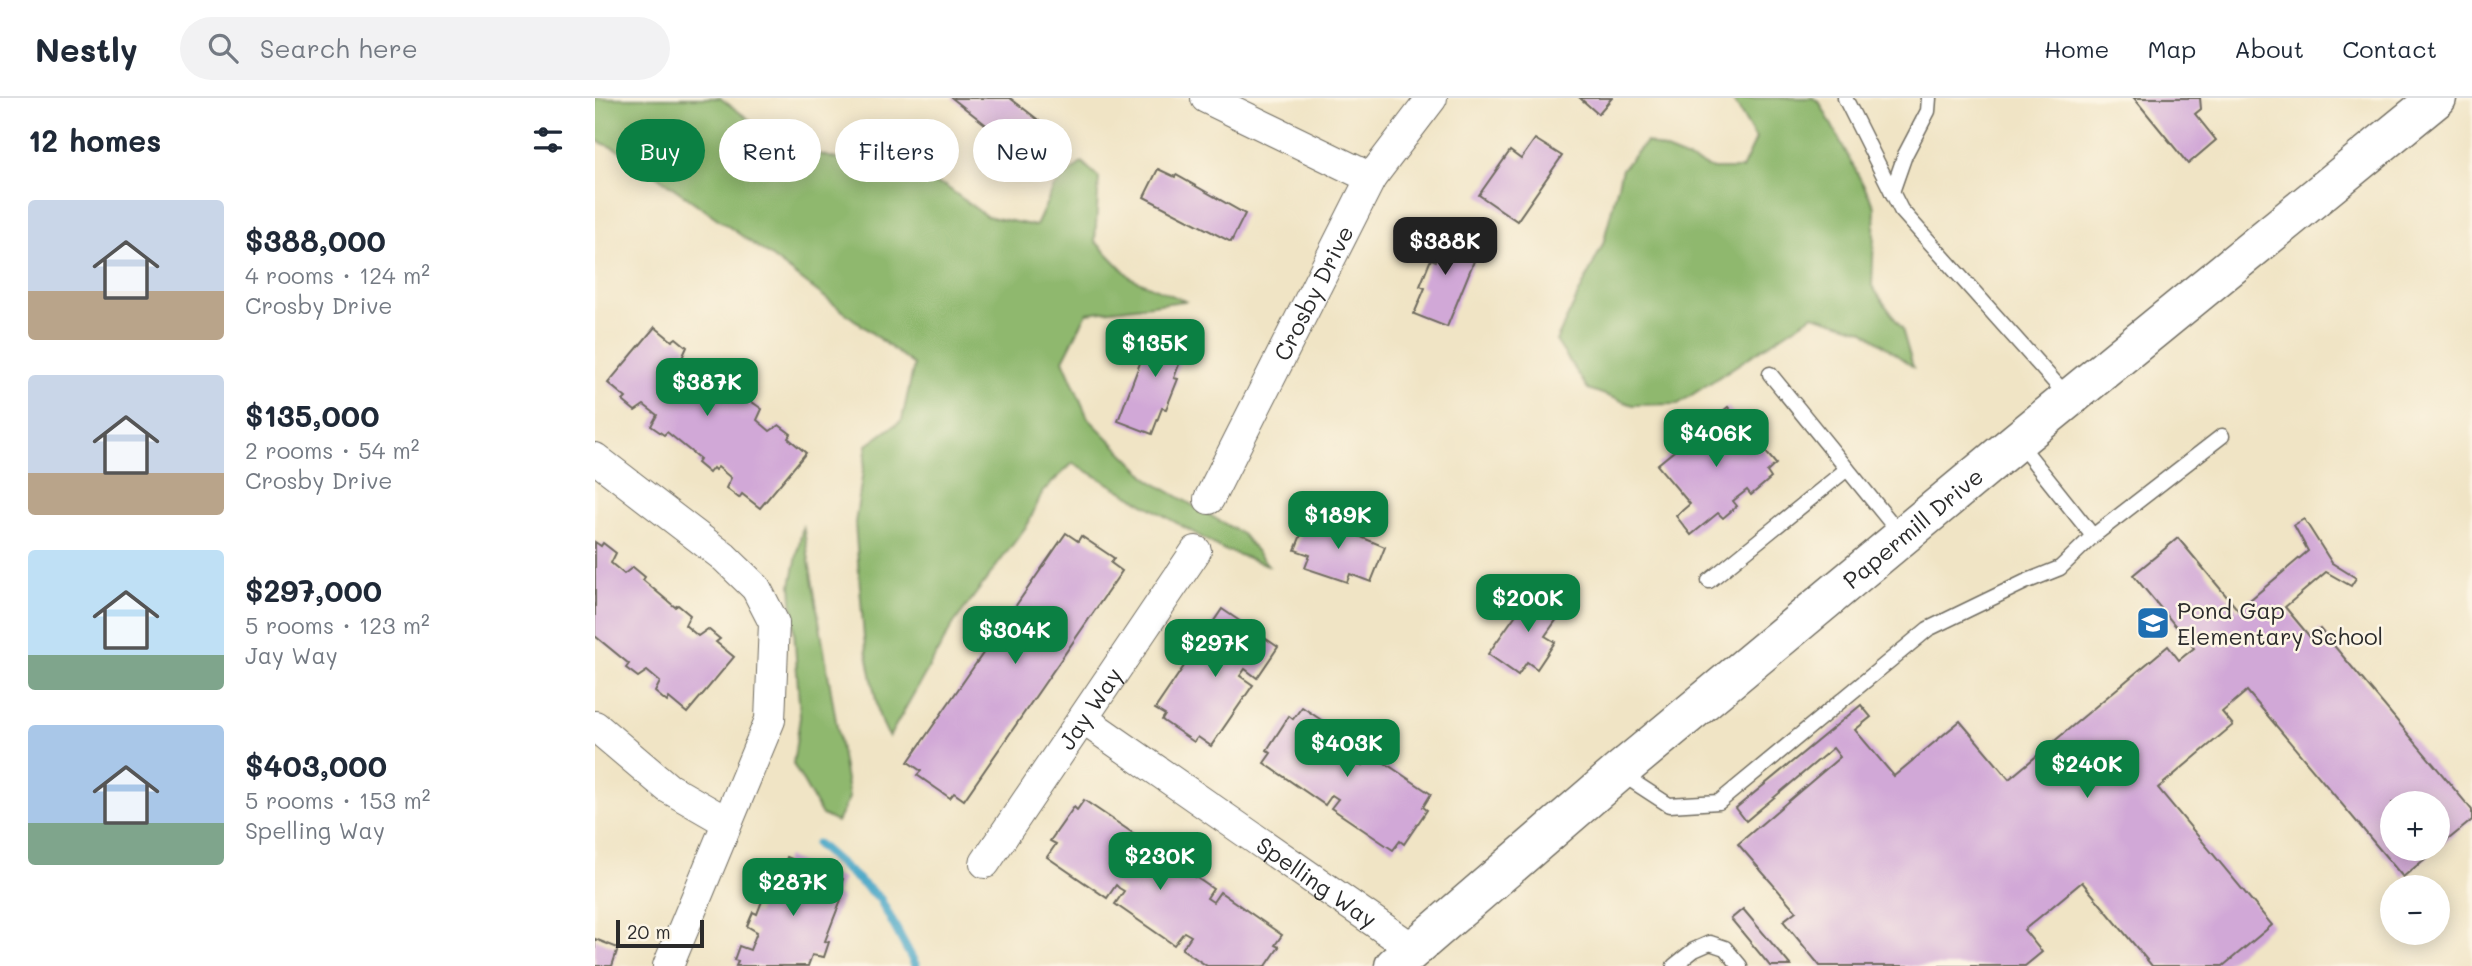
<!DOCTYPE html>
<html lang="en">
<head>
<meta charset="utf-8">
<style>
	:root { --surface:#fff; --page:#f2f2f3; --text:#1f2937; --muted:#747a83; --line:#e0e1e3; --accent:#0b8043 }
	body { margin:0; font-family:Mali,sans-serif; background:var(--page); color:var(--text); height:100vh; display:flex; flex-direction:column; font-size:26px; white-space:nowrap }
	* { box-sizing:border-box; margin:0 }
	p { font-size:23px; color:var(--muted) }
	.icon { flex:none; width:38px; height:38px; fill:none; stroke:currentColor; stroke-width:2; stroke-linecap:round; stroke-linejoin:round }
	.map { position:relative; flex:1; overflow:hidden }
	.drawer { display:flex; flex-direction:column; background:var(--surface); width:595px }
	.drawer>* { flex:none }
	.hud { position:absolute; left:21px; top:21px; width:665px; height:63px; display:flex; gap:14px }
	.buttons { position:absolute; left:1785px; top:693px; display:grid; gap:14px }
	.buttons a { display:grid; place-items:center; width:70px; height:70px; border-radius:50%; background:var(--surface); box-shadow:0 4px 18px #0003; font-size:35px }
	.scale { position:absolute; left:21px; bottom:18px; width:88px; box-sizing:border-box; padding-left:7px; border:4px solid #2b2b2b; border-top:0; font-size:19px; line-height:24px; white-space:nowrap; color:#2b2b2b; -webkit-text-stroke:5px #fcf5e5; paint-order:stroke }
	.price { position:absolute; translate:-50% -60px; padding:0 16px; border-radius:14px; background:var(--accent); color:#fff; font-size:23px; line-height:46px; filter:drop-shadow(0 2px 4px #0008) }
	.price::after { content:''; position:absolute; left:50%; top:42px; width:21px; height:16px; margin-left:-10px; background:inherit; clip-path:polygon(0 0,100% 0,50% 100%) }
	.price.current { background:#222; color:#fff }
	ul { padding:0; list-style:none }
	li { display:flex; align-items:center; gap:21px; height:175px; padding:0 28px }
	li span { display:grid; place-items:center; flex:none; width:196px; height:140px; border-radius:7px; color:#555 }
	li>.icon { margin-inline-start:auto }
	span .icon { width:84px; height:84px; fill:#fffc; stroke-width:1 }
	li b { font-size:30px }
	h2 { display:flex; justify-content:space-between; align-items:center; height:84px; padding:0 28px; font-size:30px }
	.chip { padding:0 24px; border-radius:32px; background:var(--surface); box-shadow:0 4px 18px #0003; font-size:24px; line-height:63px }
	.chip.current { background:var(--accent); color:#fff }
	header { display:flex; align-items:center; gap:42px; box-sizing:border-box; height:98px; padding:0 35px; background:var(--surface); border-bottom:2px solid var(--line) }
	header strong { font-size:33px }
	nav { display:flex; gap:38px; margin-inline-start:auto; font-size:24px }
	.search { width:490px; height:63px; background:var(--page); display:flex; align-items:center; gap:18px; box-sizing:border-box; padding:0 24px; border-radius:38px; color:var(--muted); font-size:26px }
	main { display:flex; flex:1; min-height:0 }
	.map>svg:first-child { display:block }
	.forest { fill:#8fb86e; stroke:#5d724c; stroke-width:2 }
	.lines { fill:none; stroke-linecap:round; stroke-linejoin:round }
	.stream { stroke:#48a7c7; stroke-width:9 }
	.building { fill:#d1a8d7 }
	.service-casing { stroke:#706c61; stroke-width:17 }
	.minor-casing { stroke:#706c61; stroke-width:32 }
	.secondary-casing { stroke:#706c61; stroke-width:41 }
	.service { stroke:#fff; stroke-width:14 }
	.minor { stroke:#fff; stroke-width:30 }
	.secondary { stroke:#fff; stroke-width:38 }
	.labels { text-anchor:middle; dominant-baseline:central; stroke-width:5; stroke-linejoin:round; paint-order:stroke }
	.street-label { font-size:23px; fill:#2b2b2b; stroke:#fcf5e5 }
	.poi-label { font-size:23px; fill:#2b2b2b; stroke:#fcf5e5; text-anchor:start }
</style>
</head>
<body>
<header>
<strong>Nestly</strong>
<div class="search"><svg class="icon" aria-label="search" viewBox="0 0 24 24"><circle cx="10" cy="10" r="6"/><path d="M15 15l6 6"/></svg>Search here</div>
<nav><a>Home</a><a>Map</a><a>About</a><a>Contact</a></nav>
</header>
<main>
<section class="drawer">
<h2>12 homes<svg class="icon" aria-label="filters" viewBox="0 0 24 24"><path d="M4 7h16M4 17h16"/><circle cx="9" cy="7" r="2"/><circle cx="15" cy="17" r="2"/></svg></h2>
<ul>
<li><span style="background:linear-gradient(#c9d6e8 65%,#b9a48a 0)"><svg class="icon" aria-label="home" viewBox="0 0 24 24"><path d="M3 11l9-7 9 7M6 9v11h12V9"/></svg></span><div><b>$388,000</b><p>4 rooms · 124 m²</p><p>Crosby Drive</p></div></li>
<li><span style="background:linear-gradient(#c9d6e8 70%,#b9a48a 0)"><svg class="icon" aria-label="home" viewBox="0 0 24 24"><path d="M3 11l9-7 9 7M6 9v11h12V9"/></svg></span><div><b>$135,000</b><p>2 rooms · 54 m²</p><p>Crosby Drive</p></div></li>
<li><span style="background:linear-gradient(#bfe0f5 75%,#7fa58c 0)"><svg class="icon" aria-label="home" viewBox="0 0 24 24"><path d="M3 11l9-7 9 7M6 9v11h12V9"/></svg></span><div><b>$297,000</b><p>5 rooms · 123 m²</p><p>Jay Way</p></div></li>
<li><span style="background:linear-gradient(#a9c7e8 70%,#7fa58c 0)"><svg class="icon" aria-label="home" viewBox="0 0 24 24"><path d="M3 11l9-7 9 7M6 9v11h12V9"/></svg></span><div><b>$403,000</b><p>5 rooms · 153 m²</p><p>Spelling Way</p></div></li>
</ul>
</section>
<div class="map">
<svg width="1877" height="868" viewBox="0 0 1877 868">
	<rect width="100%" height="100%" fill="#fcf5e5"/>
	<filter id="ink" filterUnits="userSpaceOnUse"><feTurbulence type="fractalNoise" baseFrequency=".0143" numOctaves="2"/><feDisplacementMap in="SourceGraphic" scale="14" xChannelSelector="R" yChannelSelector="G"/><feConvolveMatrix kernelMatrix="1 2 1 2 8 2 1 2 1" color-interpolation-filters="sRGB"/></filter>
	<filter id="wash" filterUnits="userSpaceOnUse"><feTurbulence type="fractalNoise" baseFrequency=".00686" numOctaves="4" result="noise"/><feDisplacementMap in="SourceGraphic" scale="28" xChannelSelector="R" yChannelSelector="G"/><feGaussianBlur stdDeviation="1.57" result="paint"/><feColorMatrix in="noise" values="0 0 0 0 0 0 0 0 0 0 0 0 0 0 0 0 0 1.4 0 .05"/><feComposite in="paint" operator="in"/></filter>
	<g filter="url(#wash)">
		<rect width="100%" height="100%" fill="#f0e4c5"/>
		<g class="forest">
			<polygon points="0,0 125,0 185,44 271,70 350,88 391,118 441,128 459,89 487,64 504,80 500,143 536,180 590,203 492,215 468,262 493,320 556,383 647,436 673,467 627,451 478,365 448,393 433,426 359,525 294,639 284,618 269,540 260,425 272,347 307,322 319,267 174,157 26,53 0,42"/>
			<polygon points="1137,0 1218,0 1225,5 1280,109 1277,188 1307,231 1318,269 1268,232 1218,217 1083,306 1038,307 993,291 961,243 1008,146 1027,71 1051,44 1118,71 1147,71 1161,41"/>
			<polygon points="208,427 254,700 242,724 227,717 198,666 205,619 196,487"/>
		</g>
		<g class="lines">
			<polyline class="stream" points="222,746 285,801 321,868"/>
		</g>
		<g id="blocks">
			<g class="building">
				<polygon points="357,0 415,0 451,28 413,76 393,62 409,41"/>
				<polygon points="985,0 1017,0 1003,16"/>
				<polygon points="1539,0 1605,0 1606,11 1600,16 1621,42 1593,66"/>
				<polygon points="940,41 967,58 922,123 884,97 915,53 926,61"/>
				<polygon points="563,71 580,79 581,77 650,116 636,144 549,99"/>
				<polygon points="868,124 871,160 879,163 852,229 819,216 830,190 825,188 836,161 841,163 846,150 848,151 846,126"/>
				<polygon points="563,225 595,237 579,280 583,281 571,311 567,310 557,336 523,323 550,252 553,253"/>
				<polygon points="60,229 77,243 81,240 92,249 87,260 100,271 109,264 122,275 119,278 152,305 154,302 167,311 162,322 175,333 184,327 196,336 193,340 211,355 165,410 147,396 144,400 131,390 136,380 123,369 120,372 118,370 114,375 102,365 105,361 72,334 69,337 56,328 62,317 49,307 40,313 28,303 31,300 13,285"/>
				<polygon points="1133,309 1181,366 1172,374 1176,380 1156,397 1152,392 1138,403 1142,408 1128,420 1123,415 1096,437 1081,418 1095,406 1062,367"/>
				<polygon points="714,417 737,426 739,422 751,427 749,432 790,449 776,484 755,476 752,484 710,470 715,457 700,452"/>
				<polygon points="1709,421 1737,465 1761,480 1756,488 1731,474 1690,509 1715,539 1725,531 1877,712 1877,722 1843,750 1843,705 1797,705 1797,751 1842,751 1808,779 1652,593 1627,614 1638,627 1563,690 1677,827 1628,868 1557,868 1487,784 1429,832 1447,854 1430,868 1225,868 1188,823 1201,813 1143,746 1245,659 1238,650 1151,723 1141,710 1266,607 1276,619 1260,632 1299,678 1365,623 1414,681 1573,548 1584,562 1599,550 1538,477 1583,440 1643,512 1713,453 1699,427"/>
				<polygon points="471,435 483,443 486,438 519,460 516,465 527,473 369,702 359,695 355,700 322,677 326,673 313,664"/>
				<polygon points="0,444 6,448 8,445 21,455 16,465 29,476 38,469 50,479 48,482 80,509 83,507 95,517 90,527 97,533 103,538 113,531 125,541 121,544 139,559 92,615 74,600 72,604 60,594 65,584 52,573 43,579 31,570 34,566 0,538"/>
				<polygon points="939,491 969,511 950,538 960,544 942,571 932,564 923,577 893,556"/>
				<polygon points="627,511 683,549 662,580 650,571 645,578 658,587 616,648 603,639 599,644 567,622 570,617 560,611 602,549 612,556 616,549 606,542"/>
				<polygon points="707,609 768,650 760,662 767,667 775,655 836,696 828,709 832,712 809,746 805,743 798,752 736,710 743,701 737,697 730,707 669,665 676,655 672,652 694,618 698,621"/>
				<polygon points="489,702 551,744 544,754 551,758 557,749 618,791 612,800 618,804 625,794 687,837 680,847 684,849 671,868 612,868 587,851 596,838 589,834 579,847 520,806 529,793 524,790 521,787 512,800 452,759 461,746 455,743 479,709 482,712"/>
				<polygon points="192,759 248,781 241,797 247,799 230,843 234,844 229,859 217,857 213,868 141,868 143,863 139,862 144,848 155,852 162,834 152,828 158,814 162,816 179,772 186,775"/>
				<polygon points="1148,811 1196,868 1175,868 1136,821"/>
				<polygon points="0,841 23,850 17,868 0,868"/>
			</g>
		</g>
	</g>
	<g filter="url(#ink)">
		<use href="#blocks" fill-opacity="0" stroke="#706c61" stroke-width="2"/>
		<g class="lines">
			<defs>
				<g id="service">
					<polyline points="1250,0 1306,112 1473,299"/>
					<polyline points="1297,94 1310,57 1333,13 1334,0"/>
					<polyline points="1175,276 1306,437"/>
					<polyline points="1423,344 1498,438 1627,338"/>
					<polyline points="1114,483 1252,371"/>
					<polyline points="1025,675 1074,707 1124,704 1333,531 1430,484 1465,470 1498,438"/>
					<polyline points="1079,868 1099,852 1115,845 1130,850 1145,868"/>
				</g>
				<g id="minor">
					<polyline points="611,0 776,80"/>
					<polyline points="0,360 129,459 161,490 179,525 175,622 73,868"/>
					<path id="s1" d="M614,401l162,-321 61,-80"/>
					<path id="s2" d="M488,621l329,229"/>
					<polyline points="0,628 73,690 132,724"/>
					<path id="s3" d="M390,765l211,-312"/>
				</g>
				<g id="secondary">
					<path id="s4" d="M799,868l225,-194 398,-331 420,-343"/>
				</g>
			</defs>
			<use href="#service" class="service-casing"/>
			<use href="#minor" class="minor-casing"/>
			<use href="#secondary" class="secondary-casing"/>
			<use href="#service" class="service"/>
			<use href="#minor" class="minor"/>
			<use href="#secondary" class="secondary"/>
		</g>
	</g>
	<defs>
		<symbol id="school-square" viewBox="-11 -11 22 22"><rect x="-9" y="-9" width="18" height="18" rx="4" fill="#1f6fb2" stroke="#fcf5e5"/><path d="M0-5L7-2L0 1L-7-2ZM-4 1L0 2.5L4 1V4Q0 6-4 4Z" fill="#fff"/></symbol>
	</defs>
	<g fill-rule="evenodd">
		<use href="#school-square" x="1539" y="506" width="38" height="38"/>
	</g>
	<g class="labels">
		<g class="street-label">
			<text stroke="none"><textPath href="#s1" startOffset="231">Crosby Drive</textPath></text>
			<text stroke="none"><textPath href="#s4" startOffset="679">Papermill Drive</textPath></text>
			<text stroke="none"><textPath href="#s3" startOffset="187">Jay Way</textPath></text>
			<text stroke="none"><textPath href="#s2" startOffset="285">Spelling Way</textPath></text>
		</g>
		<g class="poi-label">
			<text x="1582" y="512">Pond Gap<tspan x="1582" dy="26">Elementary School</tspan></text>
		</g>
	</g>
</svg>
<div class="buttons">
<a>+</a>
<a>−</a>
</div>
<div class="scale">20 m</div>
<b class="price current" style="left:850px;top:179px">$388K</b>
<b class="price" style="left:560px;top:281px">$135K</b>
<b class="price" style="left:112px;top:320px">$387K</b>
<b class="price" style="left:1121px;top:371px">$406K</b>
<b class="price" style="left:743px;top:453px">$189K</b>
<b class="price" style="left:933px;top:536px">$200K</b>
<b class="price" style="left:420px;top:568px">$304K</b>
<b class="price" style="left:620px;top:581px">$297K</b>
<b class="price" style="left:752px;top:681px">$403K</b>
<b class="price" style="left:1492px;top:702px">$240K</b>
<b class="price" style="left:565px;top:794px">$230K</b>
<b class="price" style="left:198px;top:820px">$287K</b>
<div class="hud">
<a class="chip current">Buy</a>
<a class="chip">Rent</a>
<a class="chip">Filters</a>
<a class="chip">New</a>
</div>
</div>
</main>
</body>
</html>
